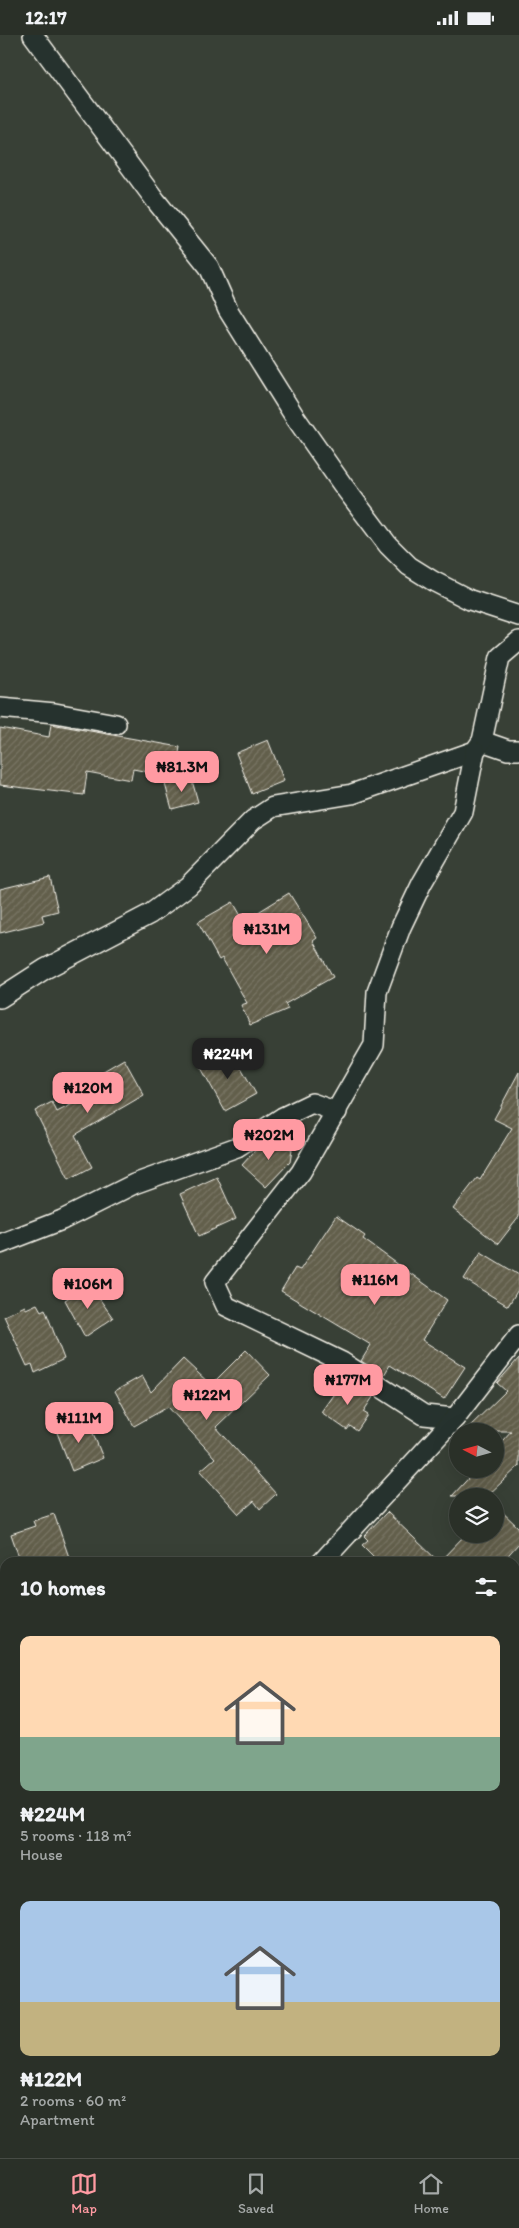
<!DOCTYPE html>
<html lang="en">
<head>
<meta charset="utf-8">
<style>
	:root { --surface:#2a3028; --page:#363c34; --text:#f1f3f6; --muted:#a5a9a8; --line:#464b45; --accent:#ff9aa2 }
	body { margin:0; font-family:Itim,sans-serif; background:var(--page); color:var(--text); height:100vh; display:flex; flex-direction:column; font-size:19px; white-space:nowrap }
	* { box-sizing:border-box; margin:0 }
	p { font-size:16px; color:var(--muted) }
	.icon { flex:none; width:28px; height:28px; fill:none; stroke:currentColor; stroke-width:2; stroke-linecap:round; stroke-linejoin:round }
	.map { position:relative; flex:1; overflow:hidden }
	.sheet { position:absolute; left:0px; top:1522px; width:520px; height:601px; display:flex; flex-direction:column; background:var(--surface); border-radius:15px 15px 0 0; box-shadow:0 5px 20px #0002,0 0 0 1px var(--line) }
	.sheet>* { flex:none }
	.needle { width:32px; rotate:276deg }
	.fabs { position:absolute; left:449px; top:1388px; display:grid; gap:10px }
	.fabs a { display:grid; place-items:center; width:55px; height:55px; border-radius:50%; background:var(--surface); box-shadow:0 5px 20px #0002,0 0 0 1px var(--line); font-size:25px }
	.price { position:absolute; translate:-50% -42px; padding:0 11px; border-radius:10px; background:var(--accent); color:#111; font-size:16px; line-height:32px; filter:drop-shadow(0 1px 2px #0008) }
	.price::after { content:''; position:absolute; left:50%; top:30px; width:15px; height:11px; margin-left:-8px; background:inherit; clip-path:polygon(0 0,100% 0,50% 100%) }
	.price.selected { background:#222; color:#fff }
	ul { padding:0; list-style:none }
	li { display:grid; align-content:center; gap:10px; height:265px; padding:0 20px }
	li span { display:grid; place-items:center; height:155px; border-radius:10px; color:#555 }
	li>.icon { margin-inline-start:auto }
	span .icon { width:90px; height:90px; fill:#fffc; stroke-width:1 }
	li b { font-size:21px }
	h2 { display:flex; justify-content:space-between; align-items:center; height:60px; padding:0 20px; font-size:21px }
	.status { display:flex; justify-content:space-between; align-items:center; height:35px; padding:0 25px; background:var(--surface); direction:ltr }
	.status svg { height:14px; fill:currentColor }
	.tabs { display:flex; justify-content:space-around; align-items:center; height:70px; border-top:1px solid var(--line); background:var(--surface); font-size:14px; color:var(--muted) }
	.tabs a { display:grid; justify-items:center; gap:2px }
	.tabs .selected { color:var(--accent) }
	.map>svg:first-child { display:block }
	.building { fill:url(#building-hatch); stroke:#f4f1e8 }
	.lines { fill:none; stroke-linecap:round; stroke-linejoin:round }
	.street-casing { stroke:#f4f1e8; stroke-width:22 }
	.street { stroke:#26332d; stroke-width:19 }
</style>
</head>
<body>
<div class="status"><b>12:17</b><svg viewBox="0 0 49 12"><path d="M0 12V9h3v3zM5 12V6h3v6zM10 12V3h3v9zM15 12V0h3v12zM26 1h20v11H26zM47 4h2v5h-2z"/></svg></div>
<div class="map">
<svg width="519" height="2123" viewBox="0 0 519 2123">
	<defs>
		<pattern id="building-hatch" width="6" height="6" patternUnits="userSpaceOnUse" patternTransform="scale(1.25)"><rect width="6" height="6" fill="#625e4b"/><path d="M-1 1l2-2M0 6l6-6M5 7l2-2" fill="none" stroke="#797665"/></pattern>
	</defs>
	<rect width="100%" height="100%" fill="#384036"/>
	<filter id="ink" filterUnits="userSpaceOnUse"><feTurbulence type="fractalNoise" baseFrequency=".02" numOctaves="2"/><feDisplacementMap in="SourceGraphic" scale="10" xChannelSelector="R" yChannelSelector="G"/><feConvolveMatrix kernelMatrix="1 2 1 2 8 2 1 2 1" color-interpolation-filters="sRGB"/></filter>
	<g filter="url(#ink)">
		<g class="building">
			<polygon points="51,689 180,712 175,742 133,734 131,745 87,737 84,760 0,750 0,693 49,702"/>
			<polygon points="268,705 284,746 252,759 236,718"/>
			<polygon points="191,742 198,767 172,774 165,749"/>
			<polygon points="50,842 58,876 42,880 44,887 0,898 0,854"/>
			<polygon points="289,858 317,903 313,906 333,942 285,969 288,974 250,990 241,970 247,968 222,923 219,925 198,887 233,867 244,886"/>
			<polygon points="230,1013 256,1059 225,1076 200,1031"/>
			<polygon points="124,1024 144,1060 75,1100 92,1132 69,1144 35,1076 52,1067 57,1077 90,1060 83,1048"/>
			<polygon points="519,1037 519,1182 498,1209 453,1174 477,1143 480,1145 512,1093 494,1084"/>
			<polygon points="272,1103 278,1103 292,1115 290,1127 266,1152 242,1130 259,1111"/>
			<polygon points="217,1142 236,1184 199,1201 180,1159"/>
			<polygon points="336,1181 365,1201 363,1204 447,1265 422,1305 465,1332 444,1364 390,1330 384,1340 361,1326 371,1310 281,1256 295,1233 300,1235"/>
			<polygon points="481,1217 519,1240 519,1253 508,1271 464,1244"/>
			<polygon points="89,1249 113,1283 85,1302 65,1265"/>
			<polygon points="37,1269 41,1276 45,1274 64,1324 35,1338 32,1329 27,1331 4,1281 25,1271 26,1274"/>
			<polygon points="246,1315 270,1340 216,1392 276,1459 260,1474 254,1466 239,1479 200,1436 215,1423 168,1372 134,1391 115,1356 142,1341 151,1357 183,1324 211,1350"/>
			<polygon points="519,1323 519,1431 487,1461 452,1461 477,1434 495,1434 495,1414 511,1396 465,1396 506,1356 497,1348"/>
			<polygon points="345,1343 373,1362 363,1377 368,1380 357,1396 350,1391 347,1395 321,1377"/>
			<polygon points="87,1383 103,1423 72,1436 56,1395"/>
			<polygon points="495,1470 519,1493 519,1508 501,1528 380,1528 362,1510 368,1505 364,1501 387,1477 439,1527 466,1499 495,1499"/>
			<polygon points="54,1479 71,1528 21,1528 11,1499 35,1491 33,1486"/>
		</g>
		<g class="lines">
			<defs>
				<g id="street">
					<polyline points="33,0 156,166 209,232 228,275 295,382 342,449 388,510 409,531 433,546 470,565 519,581"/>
					<polyline points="0,673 55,678 116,689"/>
					<polyline points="482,706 508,715 519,715"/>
					<polyline points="0,963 45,934 150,879 188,851 253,785 273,772 352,759 475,716 482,706 500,622 519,606"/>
					<polyline points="0,1209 62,1185 134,1149 237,1112 283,1082 312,1068 337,1077"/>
					<polyline points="455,1383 424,1380 342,1327 226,1271 215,1247 301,1137 374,1010 377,957 401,892 422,848 463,777 475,716"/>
					<polyline points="321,1528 455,1383 519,1300"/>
					<polyline points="515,1771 519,1778"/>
					<polyline points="0,1863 5,1872"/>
					<polyline points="515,1875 519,1872"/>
					<polyline points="245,2119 251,2123"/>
					<polyline points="76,2123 80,2119"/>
				</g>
			</defs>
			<use href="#street" class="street-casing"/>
			<use href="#street" class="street"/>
		</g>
	</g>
</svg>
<div class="fabs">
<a><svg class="needle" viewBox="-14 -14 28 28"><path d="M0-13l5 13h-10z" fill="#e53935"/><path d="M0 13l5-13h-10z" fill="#a5a9a8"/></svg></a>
<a><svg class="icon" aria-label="layers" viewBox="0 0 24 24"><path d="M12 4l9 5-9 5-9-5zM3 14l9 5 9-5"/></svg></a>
</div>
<b class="price" style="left:182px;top:758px">₦81.3M</b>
<b class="price" style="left:267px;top:920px">₦131M</b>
<b class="price selected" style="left:228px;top:1045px">₦224M</b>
<b class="price" style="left:88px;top:1079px">₦120M</b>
<b class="price" style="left:269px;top:1126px">₦202M</b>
<b class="price" style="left:375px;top:1271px">₦116M</b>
<b class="price" style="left:88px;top:1275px">₦106M</b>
<b class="price" style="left:348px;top:1371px">₦177M</b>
<b class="price" style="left:207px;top:1386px">₦122M</b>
<b class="price" style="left:79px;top:1409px">₦111M</b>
<section class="sheet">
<h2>10 homes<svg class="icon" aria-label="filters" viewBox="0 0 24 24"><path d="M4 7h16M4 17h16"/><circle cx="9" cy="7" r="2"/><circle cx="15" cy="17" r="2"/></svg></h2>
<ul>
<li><span style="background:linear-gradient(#ffd9b3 65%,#7fa58c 0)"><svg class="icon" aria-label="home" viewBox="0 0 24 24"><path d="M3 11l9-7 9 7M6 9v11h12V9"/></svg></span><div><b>₦224M</b><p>5 rooms · 118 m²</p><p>House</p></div></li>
<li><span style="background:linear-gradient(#a9c7e8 65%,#c2b280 0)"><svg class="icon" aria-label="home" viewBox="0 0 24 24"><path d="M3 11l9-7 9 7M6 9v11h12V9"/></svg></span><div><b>₦122M</b><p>2 rooms · 60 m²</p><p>Apartment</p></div></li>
</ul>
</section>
</div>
<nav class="tabs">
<a class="selected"><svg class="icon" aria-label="map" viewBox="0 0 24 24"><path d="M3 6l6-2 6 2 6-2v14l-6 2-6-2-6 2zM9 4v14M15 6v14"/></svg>Map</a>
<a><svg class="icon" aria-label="saved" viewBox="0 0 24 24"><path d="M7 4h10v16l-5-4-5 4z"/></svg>Saved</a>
<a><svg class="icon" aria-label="home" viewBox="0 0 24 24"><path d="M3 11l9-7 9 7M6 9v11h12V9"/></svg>Home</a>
</nav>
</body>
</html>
